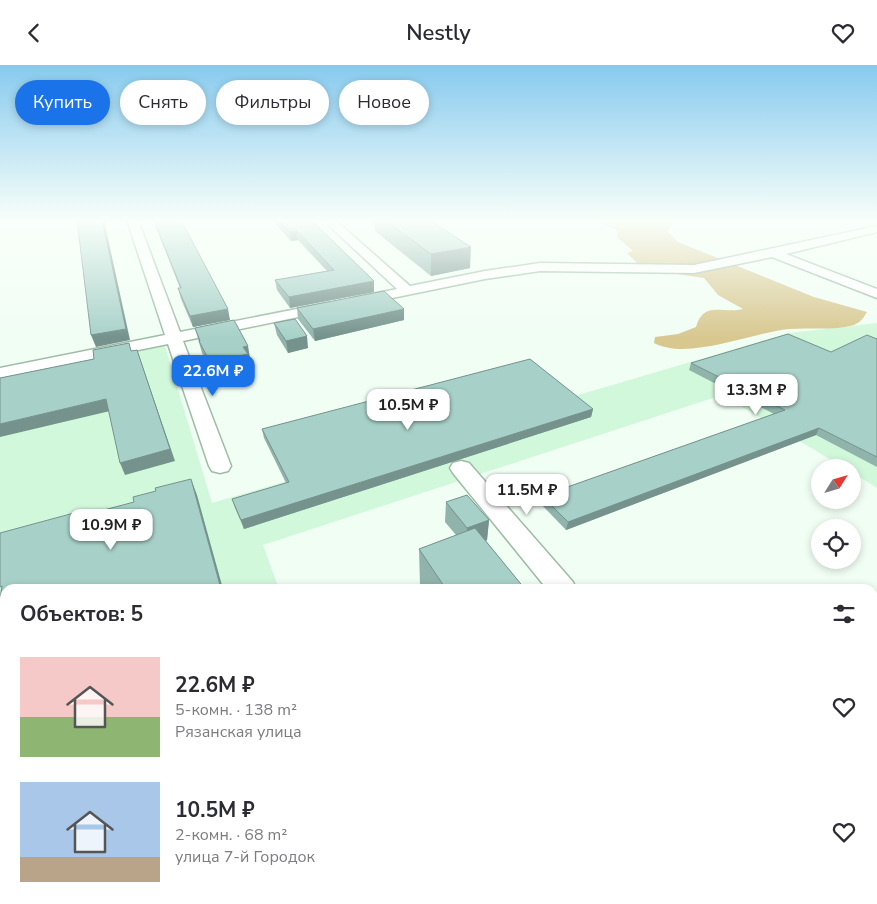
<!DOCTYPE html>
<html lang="ru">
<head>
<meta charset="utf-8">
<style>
	:root { --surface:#fff; --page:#f7f7f7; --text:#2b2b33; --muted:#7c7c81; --accent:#1a73e8 }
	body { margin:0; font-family:"Nunito Sans",sans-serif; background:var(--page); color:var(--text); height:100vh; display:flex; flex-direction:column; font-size:19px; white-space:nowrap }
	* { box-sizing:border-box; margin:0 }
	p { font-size:16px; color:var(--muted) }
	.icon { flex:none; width:28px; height:28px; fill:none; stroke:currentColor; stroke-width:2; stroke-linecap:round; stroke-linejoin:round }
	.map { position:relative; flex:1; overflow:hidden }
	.side { position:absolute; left:0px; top:519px; width:878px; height:321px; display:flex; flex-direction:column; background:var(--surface); border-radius:15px 15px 0 0; box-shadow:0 2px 8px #0003 }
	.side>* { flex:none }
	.top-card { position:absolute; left:15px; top:15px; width:500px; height:45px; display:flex; gap:10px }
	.needle { width:32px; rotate:53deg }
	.controls { position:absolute; left:811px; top:394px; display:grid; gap:10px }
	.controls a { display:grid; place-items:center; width:50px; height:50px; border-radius:50%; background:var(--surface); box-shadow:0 2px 8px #0003; font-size:25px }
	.price { position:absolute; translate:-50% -42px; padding:0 11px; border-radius:10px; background:#fff; color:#222; font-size:16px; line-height:32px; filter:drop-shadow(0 1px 2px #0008) }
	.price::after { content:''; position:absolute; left:50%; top:30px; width:15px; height:11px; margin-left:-8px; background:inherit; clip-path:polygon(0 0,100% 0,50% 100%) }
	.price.current { background:var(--accent); color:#fff }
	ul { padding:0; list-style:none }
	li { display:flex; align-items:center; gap:15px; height:125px; padding:0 20px }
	li span { display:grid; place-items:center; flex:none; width:140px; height:100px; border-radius:0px; color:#555 }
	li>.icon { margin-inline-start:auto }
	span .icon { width:60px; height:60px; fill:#fffc; stroke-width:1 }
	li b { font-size:21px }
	h2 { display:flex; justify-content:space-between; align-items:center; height:60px; padding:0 20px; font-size:21px }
	.tag { padding:0 18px; border-radius:22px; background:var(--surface); box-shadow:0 2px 8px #0003; font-size:18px; line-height:45px }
	.tag.current { background:var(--accent); color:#fff }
	header { display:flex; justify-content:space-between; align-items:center; height:65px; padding:0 20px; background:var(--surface); font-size:22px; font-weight:600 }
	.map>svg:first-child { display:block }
	.built { fill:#d2f8db }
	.green { fill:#d8c890 }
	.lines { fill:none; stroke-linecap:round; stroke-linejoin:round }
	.minor-casing { stroke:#9ebca5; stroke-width:3 }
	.minor { fill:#fff; fill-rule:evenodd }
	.wall { fill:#90b4ac }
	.shaded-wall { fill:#75928c }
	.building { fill:#a7d1c8; stroke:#75928c }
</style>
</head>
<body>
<header><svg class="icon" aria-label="back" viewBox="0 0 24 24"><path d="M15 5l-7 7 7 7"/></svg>Nestly<svg class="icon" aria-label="heart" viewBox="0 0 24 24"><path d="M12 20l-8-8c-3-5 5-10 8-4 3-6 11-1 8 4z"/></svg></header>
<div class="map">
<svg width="877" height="839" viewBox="0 0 877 839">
	<rect width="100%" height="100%" fill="#f1fef4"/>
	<polygon class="built" points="877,258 877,423 853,408 852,402 843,402 722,330 263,480 279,524 5,524 5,835 391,835 393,839 0,839 0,314 165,281 212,438 789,268"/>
	<path class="green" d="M592,155h82l-6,12 10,10 136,55 53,15c-4,6 -6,10 -13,13 -21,6 -44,2 -65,4 -39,4 -101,32 -135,14l1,-6 23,-3 18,-7c8,-27 26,-13 47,-18l-25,-14 -14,-17 -55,-8 -8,-3 -14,-14 6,-2 -15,-13 -1,-8z"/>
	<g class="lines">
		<defs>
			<g id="minor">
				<polygon points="127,155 138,155 180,267 327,238 332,239 334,242 332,245 327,246 183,276 231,401 228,406 220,408 212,406 209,401 168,279 0,313 0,303 165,270"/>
				<polygon points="323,155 335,155 410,221 485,206 540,198 694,200 877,161 877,167 786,189 877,224 877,233 772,192 694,208 540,206 485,214 358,240 353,239 351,236 353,233 397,224"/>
				<polygon points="461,396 469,398 573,517 576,524 547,524 453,408 450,403 453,398"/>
				<polygon points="808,835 851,835 852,839 809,839"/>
			</g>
		</defs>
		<use href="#minor" class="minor-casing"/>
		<use href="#minor" class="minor"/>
	</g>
	<g class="wall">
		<polygon points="153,155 181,155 230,255 193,262 181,234 178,223 180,223"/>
		<polygon points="272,155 311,155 374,227 290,243 277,225 275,215 327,206 298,175 291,176"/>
		<polygon points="374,155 429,155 470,203 431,211 375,166"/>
		<polygon points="297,243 404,244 404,255 315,276 298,254"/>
		<polygon points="274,258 308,283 288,288 277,270"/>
		<polygon points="195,263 250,293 249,293 250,301 213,310 202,288"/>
		<polygon points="877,274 877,402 816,370 566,465 541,439 542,431 774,349 689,305 691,298 831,287"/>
		<polygon points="593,344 591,352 244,464 235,443 232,434 286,418 264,373 262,364"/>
		<polygon points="446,437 489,455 487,475 486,476 525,524 422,524 420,520 419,484 456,470 445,457"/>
		<polygon points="624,835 779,835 780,839 627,839"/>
	</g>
	<g class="shaded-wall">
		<polygon points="102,155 104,155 130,275 96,282 91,270"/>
		<polygon points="297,166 298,175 291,176 290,167"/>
		<polygon points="471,182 470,203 431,211 431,189"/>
		<polygon points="374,216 374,227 290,243 289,232"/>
		<polygon points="228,244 230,255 193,262 190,251"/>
		<polygon points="404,244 404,255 315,276 313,264"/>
		<polygon points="307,271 308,283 288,288 286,276"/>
		<polygon points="248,281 250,293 249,293 250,301 213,310 210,297 243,282"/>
		<polygon points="137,285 175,396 125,410 120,398"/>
		<polygon points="106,334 110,346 0,372 0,359"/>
		<polygon points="593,344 591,352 244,464 241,455"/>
		<polygon points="819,363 816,370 566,465 568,457"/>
		<polygon points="191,414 197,430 223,524 221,524"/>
		<polygon points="489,455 487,475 466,483 467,463"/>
		<polygon points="5,648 5,670 0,671 0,650"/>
		<polygon points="10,835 16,835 17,839 11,839"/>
		<polygon points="156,835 166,835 167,839 157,839"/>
	</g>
	<g class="building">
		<polygon points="77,155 102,155 126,264 91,270"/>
		<polygon points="154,155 181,155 228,244 190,251 178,223 181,223"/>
		<polygon points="279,155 311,155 374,216 289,232 275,215 334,205 297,166 290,167"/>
		<polygon points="385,155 429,155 471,182 431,189"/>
		<polygon points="384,226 404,244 313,264 297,243"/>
		<polygon points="295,254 307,271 286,276 274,258"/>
		<polygon points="234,255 248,281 243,282 248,289 210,297 199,276 200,276 195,263"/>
		<polygon points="788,269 831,287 867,270 877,274 877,392 819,363 568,457 542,431 785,345 691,298"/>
		<polygon points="129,278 131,286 137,285 170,384 120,398 106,334 0,359 0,313 94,294 93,285"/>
		<polygon points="530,294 593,344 241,455 232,434 289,417 262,364"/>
		<polygon points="191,414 221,524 187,524 187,522 181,524 5,524 5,648 0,650 0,534 2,521 0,522 0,468 74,448 74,453 134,437 133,432 156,426 155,423"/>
		<polygon points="467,430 489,455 467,463 446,437"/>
		<polygon points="475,463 525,524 446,524 419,484"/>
		<polygon points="5,831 5,835 10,835 11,839 0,839 0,833"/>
		<polygon points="82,835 156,835 157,839 82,839"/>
		<polygon points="257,835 308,835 309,839 258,839"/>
		<polygon points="661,835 779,835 781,838 780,839 663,839"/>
	</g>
	<linearGradient id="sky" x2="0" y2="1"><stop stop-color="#87caee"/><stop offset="0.57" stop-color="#f9fffa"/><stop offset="1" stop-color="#f9fffa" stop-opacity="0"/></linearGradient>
	<rect width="877" height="273" fill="url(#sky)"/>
</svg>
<div class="controls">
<a><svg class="needle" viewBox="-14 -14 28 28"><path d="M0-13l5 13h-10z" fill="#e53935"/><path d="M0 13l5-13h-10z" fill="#7c7c81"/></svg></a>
<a><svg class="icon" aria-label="locate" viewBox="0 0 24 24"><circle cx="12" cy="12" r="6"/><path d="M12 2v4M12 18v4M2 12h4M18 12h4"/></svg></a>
</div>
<b class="price current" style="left:213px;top:332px">22.6M ₽</b>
<b class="price" style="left:756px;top:351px">13.3M ₽</b>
<b class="price" style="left:408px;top:366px">10.5M ₽</b>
<b class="price" style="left:527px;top:451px">11.5M ₽</b>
<b class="price" style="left:111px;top:486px">10.9M ₽</b>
<div class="top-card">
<a class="tag current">Купить</a>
<a class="tag">Снять</a>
<a class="tag">Фильтры</a>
<a class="tag">Новое</a>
</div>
<section class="side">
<h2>Объектов: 5<svg class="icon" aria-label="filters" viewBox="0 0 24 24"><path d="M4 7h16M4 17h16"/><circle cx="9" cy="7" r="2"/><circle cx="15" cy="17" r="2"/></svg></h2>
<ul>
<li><span style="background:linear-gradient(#f6c9c9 60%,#8fb573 0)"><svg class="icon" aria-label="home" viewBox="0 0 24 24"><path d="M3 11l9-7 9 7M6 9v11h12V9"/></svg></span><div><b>22.6M ₽</b><p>5-комн. · 138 m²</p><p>Рязанская улица</p></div><svg class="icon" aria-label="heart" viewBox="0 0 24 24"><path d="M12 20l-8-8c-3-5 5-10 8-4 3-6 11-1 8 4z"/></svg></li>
<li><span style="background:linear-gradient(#a9c7e8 75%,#b9a48a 0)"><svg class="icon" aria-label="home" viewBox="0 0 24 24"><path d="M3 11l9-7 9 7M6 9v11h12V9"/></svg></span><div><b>10.5M ₽</b><p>2-комн. · 68 m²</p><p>улица 7-й Городок</p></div><svg class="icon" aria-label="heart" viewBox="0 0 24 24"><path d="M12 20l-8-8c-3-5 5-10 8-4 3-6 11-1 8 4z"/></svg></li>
</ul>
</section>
</div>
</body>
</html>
